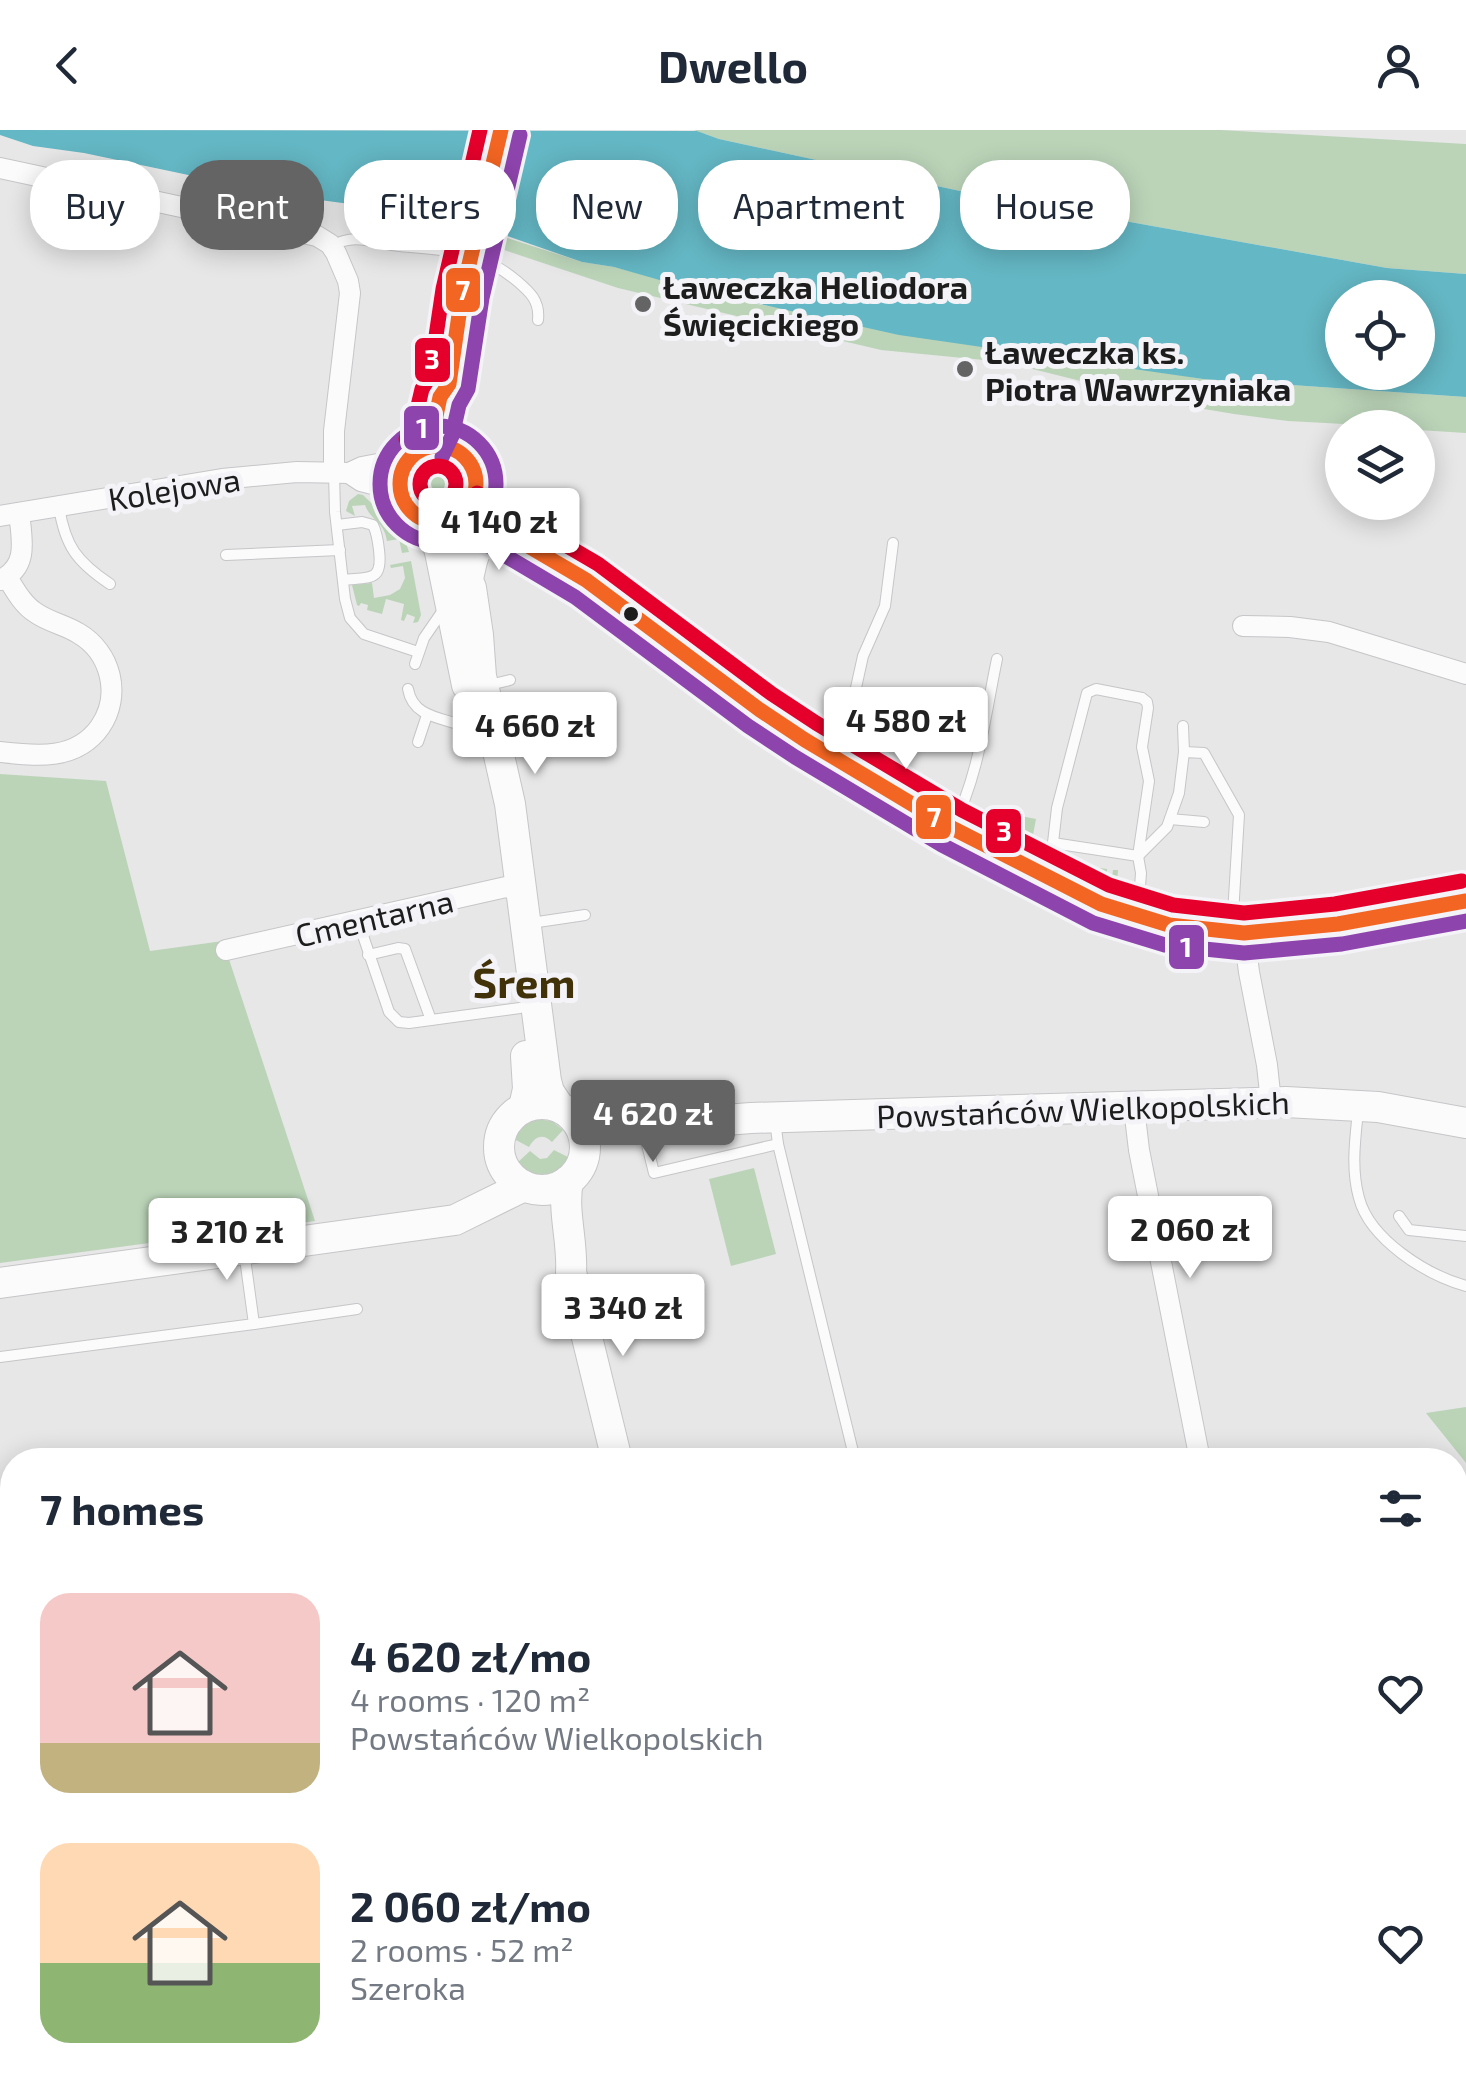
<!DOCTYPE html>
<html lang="en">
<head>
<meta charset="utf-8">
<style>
	:root { --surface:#fff; --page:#f2f2f3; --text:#1f2937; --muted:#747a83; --accent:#646465 }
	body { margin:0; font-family:"Exo 2",sans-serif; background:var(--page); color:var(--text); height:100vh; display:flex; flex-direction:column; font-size:38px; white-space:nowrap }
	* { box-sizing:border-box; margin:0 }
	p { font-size:32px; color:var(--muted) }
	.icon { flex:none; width:55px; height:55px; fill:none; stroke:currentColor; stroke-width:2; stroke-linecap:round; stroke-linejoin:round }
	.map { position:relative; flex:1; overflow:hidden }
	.sheet { position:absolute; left:0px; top:1318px; width:1468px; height:642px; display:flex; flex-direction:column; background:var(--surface); border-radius:40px 40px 0 0; box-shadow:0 5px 25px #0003 }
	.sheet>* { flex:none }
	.guide { position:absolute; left:30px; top:30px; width:1408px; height:90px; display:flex; gap:20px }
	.tools { position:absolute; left:1325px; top:150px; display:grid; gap:20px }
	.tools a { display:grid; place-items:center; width:110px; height:110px; border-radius:50%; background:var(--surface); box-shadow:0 5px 25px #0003; font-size:50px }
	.price { position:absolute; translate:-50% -85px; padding:0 22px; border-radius:10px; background:#fff; color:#222; font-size:32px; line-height:65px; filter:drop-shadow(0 2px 5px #0008) }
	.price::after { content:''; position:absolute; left:50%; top:60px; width:30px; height:22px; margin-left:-15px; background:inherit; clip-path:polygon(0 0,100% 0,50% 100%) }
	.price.active { background:var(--accent); color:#fff }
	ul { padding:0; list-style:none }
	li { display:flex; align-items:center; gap:30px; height:250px; padding:0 40px }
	li span { display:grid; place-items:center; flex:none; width:280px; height:200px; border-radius:30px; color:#555 }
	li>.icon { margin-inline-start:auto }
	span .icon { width:120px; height:120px; fill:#fffc; stroke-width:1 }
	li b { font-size:42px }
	h2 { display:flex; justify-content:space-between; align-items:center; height:120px; padding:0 40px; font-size:42px }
	.tag { padding:0 35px; border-radius:40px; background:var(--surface); box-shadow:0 5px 25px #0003; font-size:35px; line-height:90px }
	.tag.active { background:var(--accent); color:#fff }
	header { display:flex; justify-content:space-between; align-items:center; height:130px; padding:0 40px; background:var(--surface); font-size:45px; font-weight:700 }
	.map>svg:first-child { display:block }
	.green { fill:#bbd4b8 }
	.water { fill:#64b7c4; fill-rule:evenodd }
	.pier { fill:#e7e7e8 }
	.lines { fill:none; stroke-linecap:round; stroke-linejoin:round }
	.lane-casing { stroke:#c6c5c7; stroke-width:12 }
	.street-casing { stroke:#c6c5c7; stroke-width:22 }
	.secondary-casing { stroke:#c6c5c7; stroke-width:32 }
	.lane { stroke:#fbfbfc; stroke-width:10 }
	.street { stroke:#fbfbfc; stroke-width:20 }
	.secondary { stroke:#fbfbfc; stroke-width:30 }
	.secondary-bridge-casing { stroke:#c6c5c7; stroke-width:32; stroke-linecap:butt }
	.secondary-bridge { stroke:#fbfbfc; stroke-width:30 }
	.bus-1-casing { stroke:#f4f3f7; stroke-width:22 }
	.bus-2-casing { stroke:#f4f3f7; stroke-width:22 }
	.bus-3-casing { stroke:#f4f3f7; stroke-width:22 }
	.bus-1 { stroke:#f26522; stroke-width:15 }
	.bus-2 { stroke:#8e44ad; stroke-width:15 }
	.bus-3 { stroke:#e4002b; stroke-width:15 }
	.poi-dot { fill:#646465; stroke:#f4f3f7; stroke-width:4 }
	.bus-dot { fill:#1d1d1e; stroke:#f4f3f7; stroke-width:4 }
	.labels { text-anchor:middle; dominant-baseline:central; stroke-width:10; stroke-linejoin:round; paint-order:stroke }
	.poi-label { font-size:32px; font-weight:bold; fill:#1d1d1e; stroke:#f4f3f7; text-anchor:start }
	.street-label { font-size:32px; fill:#1d1d1e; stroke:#f4f3f7 }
	.district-label { font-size:42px; font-weight:bold; fill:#423209; stroke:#f4f3f7 }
	.line-badge { stroke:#f4f3f7; stroke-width:4 }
	.badge-label { font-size:28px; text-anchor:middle; font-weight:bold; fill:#fff }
</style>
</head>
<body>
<header><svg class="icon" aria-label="back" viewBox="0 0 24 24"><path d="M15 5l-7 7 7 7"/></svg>Dwello<svg class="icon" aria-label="person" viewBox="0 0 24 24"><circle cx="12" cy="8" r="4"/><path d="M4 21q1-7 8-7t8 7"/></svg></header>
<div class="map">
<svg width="1466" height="1959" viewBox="0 0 1466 1959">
	<rect width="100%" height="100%" fill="#e7e7e8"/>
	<g class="green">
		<polygon points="694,0 1221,0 1466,14 1466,144 1387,138 974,64 719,9"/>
		<polygon points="495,104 582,132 614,137 757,174 1203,249 1466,267 1466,303 1418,300 1418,298 1288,291 1234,284 1174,274 1004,232 881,220 618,158 492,116"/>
		<circle cx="438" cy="354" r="25"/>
		<path d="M358,364l5,1 40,39 6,18 -7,1 -3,-14 -12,2c-3,-20 -16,-20 -22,-36l-13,1 3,10 -9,-5 3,-10z"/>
		<polygon points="411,431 421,485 418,492 413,493 415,487 407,484 404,491 401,490 404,474 386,469 382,484 367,480 368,475 361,473 359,476 357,475 352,455 372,453 374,468 390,465 400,459 405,448 403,436 391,438 390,435"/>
		<polygon points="0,644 106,651 150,821 223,811 315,1091 0,1133"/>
		<polygon points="980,678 1036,689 1030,721 977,691"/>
		<polygon points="1062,733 1107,739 1107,747 1112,747 1113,740 1118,740 1117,753 1130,756 1129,766 1095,753 1060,736"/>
		<path d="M628,961l29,1 1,14c-26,5 -62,18 -80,-7z"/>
		<path d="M535,989l17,2 11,9 -11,12c-9,-9 -17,-6 -23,5l-15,-8 11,-15z"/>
		<path d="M554,1020l14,7c-12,24 -33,23 -51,6l13,-12 10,8 7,-1z"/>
		<polygon points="754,1038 776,1124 731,1136 709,1049"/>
		<polygon points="1466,1277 1466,1333 1426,1283"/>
		<polygon points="0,1736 12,1751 12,1948 696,1948 697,1959 0,1959"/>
	</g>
	<path class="water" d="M0,0l697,1 22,8 255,55 413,74 79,6v123l-263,-18 -304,-44 -215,-48 -70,-20 -32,-5 -75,-26 -53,-10 -3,-5 -27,-4 -15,-5 -126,-17 -199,-42 -51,-7 -33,-11zM1342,168h76v74h-76z"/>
	<polygon class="pier" points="481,0 519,0 494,108 456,101"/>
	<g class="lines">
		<defs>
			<g id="lane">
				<path d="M332,116c24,-14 42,-2 68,0 47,5 79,3 117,35 13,11 23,20 21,39"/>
				<polyline points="334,343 335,382 345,469 350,488 364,504 418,522"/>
				<path d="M59,377c6,39 18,55 51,77"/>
				<path d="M337,395l25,-3 11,3c4,8 5,16 6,25 4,32 -9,27 -36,30"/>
				<polyline points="226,425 340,420"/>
				<polyline points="415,534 424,508 446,476"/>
				<polyline points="489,555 510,550"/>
				<path d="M408,559c6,35 48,27 71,45"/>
				<polyline points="1183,596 1184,622"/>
				<polyline points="418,612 427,585"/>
				<polyline points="833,626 846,603 863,526 885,476 893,413"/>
				<polyline points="1170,689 1204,692"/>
				<path d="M952,698c27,-52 33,-112 45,-169"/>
				<polyline points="1053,713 1138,726 1167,697 1179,663 1184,622 1204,623 1239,685 1232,801"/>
				<polyline points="1046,746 1051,730 1057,678 1087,563 1096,559 1142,568 1147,572 1148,578 1142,617 1149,651 1138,726 1141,743 1138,784"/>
				<polyline points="358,791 389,882 399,892 409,893 520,878"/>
				<polyline points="531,793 585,785"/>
				<polyline points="368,825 398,818 405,819 431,890"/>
				<path d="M1358,981c-3,29 -7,58 1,87 11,42 68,77 107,88"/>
				<polyline points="645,1006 654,1043 778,1014 775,990"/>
				<polyline points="778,1014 855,1330"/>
				<polyline points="1399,1086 1409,1100 1466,1106"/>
				<polyline points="254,1194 357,1179"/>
				<polyline points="0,1227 254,1194 244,1121"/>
			</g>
			<g id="street">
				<polyline points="0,38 317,106 330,114 336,123 348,151 350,163 334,301 334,342"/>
				<polyline points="349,343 362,337 409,328"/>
				<polyline points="477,350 485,361 556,421"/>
				<polyline points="467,380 586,450 760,580 805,610 952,698 1101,774 1169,795 1244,803 1338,794 1466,771"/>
				<polyline points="0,386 222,349 297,342 349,343 361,351 400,361"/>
				<path d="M0,450c29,-13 22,-40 19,-67"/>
				<path d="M471,456c10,-33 1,-40 42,-50"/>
				<polyline points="1243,496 1290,497 1329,502 1466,544"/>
				<path d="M0,622c36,4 76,9 100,-25 22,-32 11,-75 -22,-94 -13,-8 -29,-11 -42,-20 -13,-8 -21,-23 -29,-36"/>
				<polyline points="1244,803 1249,842 1267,935 1271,972"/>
				<polyline points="226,820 506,757 522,761"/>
				<polyline points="1134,978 1139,1020 1200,1330"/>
				<polyline points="812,1948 813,1959"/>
				<polyline points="1323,1948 1326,1959"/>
			</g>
			<g id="secondary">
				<circle cx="438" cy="354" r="38"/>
				<path d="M424,318c12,-20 10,-46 25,-64l19,-117"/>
				<polyline points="459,387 456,403 461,435 471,458 478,505 481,546 510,674 546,951 549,962 559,977"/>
				<polyline points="424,390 434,403 440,422 467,555"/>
				<circle cx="542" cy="1017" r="43"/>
				<polyline points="524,977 528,959 526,926"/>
				<polyline points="579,994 619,997 674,991 699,992 751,988 1286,972 1378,977 1466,993"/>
				<path d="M568,1051c-6,30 5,60 3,91l46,188"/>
				<polyline points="0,1153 455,1090 524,1056"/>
				<polyline points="711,1948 712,1959"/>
			</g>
		</defs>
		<use href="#lane" class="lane-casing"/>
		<use href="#street" class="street-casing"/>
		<use href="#secondary" class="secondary-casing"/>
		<use href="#lane" class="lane"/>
		<use href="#street" class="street"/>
		<use href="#secondary" class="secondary"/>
		<defs>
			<polyline id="secondary-bridge" points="468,137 501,0"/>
		</defs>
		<use href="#secondary-bridge" class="secondary-bridge-casing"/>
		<use href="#secondary-bridge" class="secondary-bridge"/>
		<defs>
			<g id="bus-1">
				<circle cx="438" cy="354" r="38"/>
				<polyline points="424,318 433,300 440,267 449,254 462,164 501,0"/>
				<polyline points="467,380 586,450 760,580 805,610 952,698 1101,774 1169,795 1244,803 1338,794 1466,771"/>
			</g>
			<g id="bus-2">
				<circle cx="438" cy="354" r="58"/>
				<polyline points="442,327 452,306 459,275 468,259 482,168 520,5"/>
				<polyline points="457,397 575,467 748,596 795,627 942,715 1093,793 1165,815 1244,823 1342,814 1466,791"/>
			</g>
			<g id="bus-3">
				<polyline points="406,309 414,293 422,259 430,246 443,159 480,0"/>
				<circle cx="438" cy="354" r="18"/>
				<polyline points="477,363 598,434 772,564 816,593 962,680 1109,755 1173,775 1244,783 1335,774 1462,751"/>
			</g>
		</defs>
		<use href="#bus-1" class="bus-1-casing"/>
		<use href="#bus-2" class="bus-2-casing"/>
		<use href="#bus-3" class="bus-3-casing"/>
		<use href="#bus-1" class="bus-1"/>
		<use href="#bus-2" class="bus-2"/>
		<use href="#bus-3" class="bus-3"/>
	</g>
	<g class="poi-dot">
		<circle cx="643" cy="174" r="10"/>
		<circle cx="965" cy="239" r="10"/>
	</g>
	<circle class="bus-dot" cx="631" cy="484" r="9"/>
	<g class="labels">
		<g class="poi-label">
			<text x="663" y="156">Ławeczka Heliodora<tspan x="663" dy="37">Święcickiego</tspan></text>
			<text x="985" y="221">Ławeczka ks.<tspan x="985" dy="37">Piotra Wawrzyniaka</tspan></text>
		</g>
		<g class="street-label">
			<text transform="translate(174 358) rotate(-9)">Kolejowa</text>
			<text transform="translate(374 787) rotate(-13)">Cmentarna</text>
			<text transform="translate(1083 978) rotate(-2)">Powstańców Wielkopolskich</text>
		</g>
		<g class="district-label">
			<text x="524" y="851">Śrem</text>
		</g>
	</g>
	<g class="line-badge">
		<rect x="444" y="136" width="38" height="48" rx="10" fill="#f26522"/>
		<rect x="413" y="206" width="39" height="48" rx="10" fill="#e4002b"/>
		<rect x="402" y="274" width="39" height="48" rx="10" fill="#8e44ad"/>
		<rect x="914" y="663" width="39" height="48" rx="10" fill="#f26522"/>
		<rect x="984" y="677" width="39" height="48" rx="10" fill="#e4002b"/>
		<rect x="1167" y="793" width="39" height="48" rx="10" fill="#8e44ad"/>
	</g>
	<g class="badge-label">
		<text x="463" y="170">7</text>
		<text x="432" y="239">3</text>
		<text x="422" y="308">1</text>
		<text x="934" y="697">7</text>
		<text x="1004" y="711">3</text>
		<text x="1186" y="827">1</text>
	</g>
</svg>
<div class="tools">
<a><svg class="icon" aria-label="locate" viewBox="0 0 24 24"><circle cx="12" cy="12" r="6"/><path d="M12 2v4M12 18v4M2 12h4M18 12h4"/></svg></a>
<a><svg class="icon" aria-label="layers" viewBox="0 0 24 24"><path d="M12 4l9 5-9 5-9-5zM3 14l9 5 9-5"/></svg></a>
</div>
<b class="price" style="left:499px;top:443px">4 140 zł</b>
<b class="price" style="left:906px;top:642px">4 580 zł</b>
<b class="price" style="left:535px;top:647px">4 660 zł</b>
<b class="price active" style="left:653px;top:1035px">4 620 zł</b>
<b class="price" style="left:1190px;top:1151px">2 060 zł</b>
<b class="price" style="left:227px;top:1153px">3 210 zł</b>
<b class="price" style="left:623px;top:1229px">3 340 zł</b>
<div class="guide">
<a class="tag">Buy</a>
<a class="tag active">Rent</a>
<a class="tag">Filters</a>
<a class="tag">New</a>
<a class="tag">Apartment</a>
<a class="tag">House</a>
</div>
<section class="sheet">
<h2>7 homes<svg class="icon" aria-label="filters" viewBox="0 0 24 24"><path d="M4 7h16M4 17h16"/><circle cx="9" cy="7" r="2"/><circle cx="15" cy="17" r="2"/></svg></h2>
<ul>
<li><span style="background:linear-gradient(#f6c9c9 75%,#c2b280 0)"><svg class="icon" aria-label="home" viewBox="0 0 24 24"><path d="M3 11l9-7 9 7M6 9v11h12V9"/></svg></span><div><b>4 620 zł/mo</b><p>4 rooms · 120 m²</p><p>Powstańców Wielkopolskich</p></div><svg class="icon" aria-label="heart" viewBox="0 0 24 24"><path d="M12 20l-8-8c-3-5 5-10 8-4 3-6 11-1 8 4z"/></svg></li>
<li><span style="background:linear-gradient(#ffd9b3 60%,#8fb573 0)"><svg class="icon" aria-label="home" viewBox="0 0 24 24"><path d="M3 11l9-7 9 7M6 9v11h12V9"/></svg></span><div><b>2 060 zł/mo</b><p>2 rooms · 52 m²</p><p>Szeroka</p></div><svg class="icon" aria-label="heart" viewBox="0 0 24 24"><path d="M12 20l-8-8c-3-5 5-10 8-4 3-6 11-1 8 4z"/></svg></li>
</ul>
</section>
</div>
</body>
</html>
